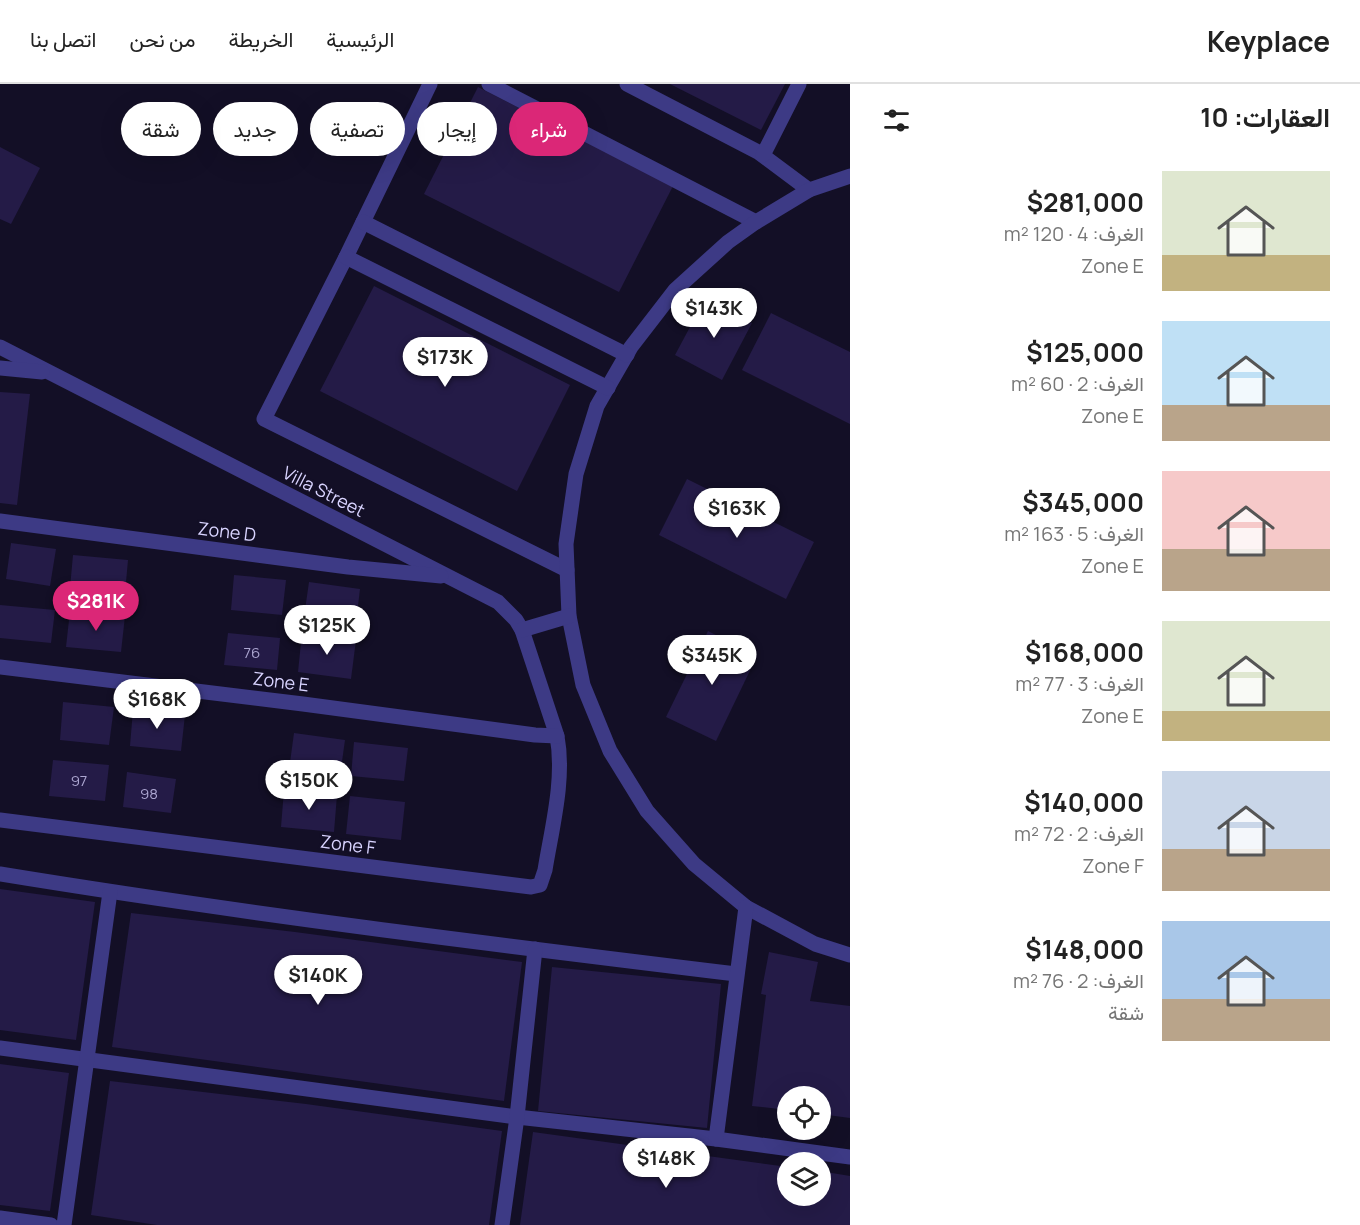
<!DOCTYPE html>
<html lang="ar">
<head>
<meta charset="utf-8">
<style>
	:root { --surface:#fff; --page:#f6f6f6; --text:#222; --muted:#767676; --line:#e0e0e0; --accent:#db2777 }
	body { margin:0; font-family:Manrope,Vazirmatn,sans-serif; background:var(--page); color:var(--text); direction:rtl; height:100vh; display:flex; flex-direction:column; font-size:22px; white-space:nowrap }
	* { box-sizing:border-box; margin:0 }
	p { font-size:20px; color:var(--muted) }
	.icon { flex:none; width:33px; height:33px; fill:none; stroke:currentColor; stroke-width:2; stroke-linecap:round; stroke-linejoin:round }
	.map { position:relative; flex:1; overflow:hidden; direction:ltr }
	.sheet { display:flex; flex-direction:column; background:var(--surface); width:510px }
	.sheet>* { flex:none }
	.top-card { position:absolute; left:18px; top:18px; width:570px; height:54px; direction:rtl; display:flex; gap:12px }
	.fabs { position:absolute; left:777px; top:1002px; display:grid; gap:12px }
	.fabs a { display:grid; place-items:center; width:54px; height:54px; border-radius:50%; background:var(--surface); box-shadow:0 6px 24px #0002; font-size:30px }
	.price { position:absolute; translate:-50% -51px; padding:0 14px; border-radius:21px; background:#fff; color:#222; font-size:20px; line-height:39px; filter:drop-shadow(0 2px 3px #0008) }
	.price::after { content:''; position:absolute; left:50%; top:36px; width:18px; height:14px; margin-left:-9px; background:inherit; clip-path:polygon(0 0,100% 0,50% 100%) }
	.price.active { background:var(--accent); color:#fff }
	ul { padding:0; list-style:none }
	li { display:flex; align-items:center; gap:18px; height:150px; padding:0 30px }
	li span { display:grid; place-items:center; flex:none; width:168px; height:120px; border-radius:0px; color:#555 }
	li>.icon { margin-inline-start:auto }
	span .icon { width:72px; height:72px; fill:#fffc; stroke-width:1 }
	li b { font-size:26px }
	h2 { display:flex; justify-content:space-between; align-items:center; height:72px; padding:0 30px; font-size:26px }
	.chip { padding:0 21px; border-radius:27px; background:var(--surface); box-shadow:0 6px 24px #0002; font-size:21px; line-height:54px }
	.chip.active { background:var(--accent); color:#fff }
	header { display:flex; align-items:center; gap:36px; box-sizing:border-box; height:84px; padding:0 30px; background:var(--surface); border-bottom:2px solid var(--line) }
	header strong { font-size:28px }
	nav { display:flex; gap:33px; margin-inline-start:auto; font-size:21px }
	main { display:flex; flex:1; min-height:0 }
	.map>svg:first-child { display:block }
	.building { fill:#241b47 }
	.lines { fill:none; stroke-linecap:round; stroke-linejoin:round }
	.street { stroke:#3d3a85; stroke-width:15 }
	.labels { text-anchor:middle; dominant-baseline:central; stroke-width:5; stroke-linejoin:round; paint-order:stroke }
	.number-label { font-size:15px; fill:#aca6d1 }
	.street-label { font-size:18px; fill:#d9d4ff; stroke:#130f26 }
</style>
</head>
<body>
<header>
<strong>Keyplace</strong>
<nav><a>الرئيسية</a><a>الخريطة</a><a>من نحن</a><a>اتصل بنا</a></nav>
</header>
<main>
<section class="sheet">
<h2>العقارات: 10<svg class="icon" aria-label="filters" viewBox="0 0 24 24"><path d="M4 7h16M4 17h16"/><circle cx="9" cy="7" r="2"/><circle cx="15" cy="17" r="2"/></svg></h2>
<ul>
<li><span style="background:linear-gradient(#dfe7d0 70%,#c2b280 0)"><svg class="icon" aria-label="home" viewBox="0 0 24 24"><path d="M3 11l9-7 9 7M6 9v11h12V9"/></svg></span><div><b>$281,000</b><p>الغرف: 4 · 120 m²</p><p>Zone E</p></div></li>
<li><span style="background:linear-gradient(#bfe0f5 70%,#b9a48a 0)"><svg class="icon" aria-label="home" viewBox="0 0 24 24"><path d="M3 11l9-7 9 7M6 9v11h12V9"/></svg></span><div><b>$125,000</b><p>الغرف: 2 · 60 m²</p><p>Zone E</p></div></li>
<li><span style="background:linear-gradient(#f6c9c9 65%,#b9a48a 0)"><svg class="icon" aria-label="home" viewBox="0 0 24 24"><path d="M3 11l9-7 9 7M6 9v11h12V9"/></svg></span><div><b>$345,000</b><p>الغرف: 5 · 163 m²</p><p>Zone E</p></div></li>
<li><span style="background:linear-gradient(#dfe7d0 75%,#c2b280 0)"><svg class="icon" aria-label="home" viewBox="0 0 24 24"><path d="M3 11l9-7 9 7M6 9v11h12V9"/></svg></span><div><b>$168,000</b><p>الغرف: 3 · 77 m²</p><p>Zone E</p></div></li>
<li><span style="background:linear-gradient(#c9d6e8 65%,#b9a48a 0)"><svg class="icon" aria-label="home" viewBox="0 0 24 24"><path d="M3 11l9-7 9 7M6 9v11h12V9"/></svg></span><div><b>$140,000</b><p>الغرف: 2 · 72 m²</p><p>Zone F</p></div></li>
<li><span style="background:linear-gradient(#a9c7e8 65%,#b9a48a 0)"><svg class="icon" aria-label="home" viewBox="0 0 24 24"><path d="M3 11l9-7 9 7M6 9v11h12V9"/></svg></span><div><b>$148,000</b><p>الغرف: 2 · 76 m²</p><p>شقة</p></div></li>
</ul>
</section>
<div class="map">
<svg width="850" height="1141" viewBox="0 0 850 1141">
	<rect width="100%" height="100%" fill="#130f26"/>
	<g class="building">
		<polygon points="670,0 785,0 761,46"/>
		<polygon points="478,3 673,102 619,208 424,110"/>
		<polygon points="0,63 40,84 11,140 0,135"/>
		<polygon points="374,202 570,301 517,407 320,307"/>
		<polygon points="705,215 752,239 722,296 675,271"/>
		<polygon points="771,229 850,268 850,340 742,286"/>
		<polygon points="0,308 30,310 17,421 0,419"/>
		<polygon points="687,395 814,458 786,515 659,451"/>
		<polygon points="11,459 56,465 50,502 6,495"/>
		<polygon points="73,471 128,476 125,509 70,504"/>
		<polygon points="234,491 286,496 282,531 231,526"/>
		<polygon points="309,498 360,505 355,547 303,540"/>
		<polygon points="0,521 55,526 51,559 0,554"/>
		<polygon points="70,527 125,532 121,568 66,563"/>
		<polygon points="708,547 757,572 716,657 666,633"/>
		<polygon points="228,549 280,554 277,586 224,581"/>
		<polygon points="302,549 356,556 351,595 298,588"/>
		<polygon points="63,618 114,623 109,661 60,656"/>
		<polygon points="133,626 185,631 181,667 130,662"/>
		<polygon points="294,649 345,656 340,692 289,686"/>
		<polygon points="354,658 408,664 404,697 351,692"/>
		<polygon points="53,676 109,681 105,717 49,712"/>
		<polygon points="127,688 176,695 171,729 123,723"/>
		<polygon points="284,706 337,711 334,748 281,743"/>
		<polygon points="350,712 405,718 401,756 346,750"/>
		<polygon points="0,805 95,818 76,956 0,946"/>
		<polygon points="131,829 295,848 522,878 504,1017 112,963"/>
		<polygon points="769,868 818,878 810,917 850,922 850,1034 820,1030 820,1012 788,1012 788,1026 752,1022 766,911 761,910"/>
		<polygon points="552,883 721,900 707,1044 538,1027"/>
		<polygon points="0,980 69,989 50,1127 0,1121"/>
		<polygon points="110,997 306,1020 502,1047 489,1141 157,1141 91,1131"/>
		<polygon points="533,1048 788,1083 788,1112 820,1112 820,1087 850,1092 850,1141 520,1141"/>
	</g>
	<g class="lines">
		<g class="street">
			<polyline points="430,0 346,173 264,335 567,486"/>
			<polyline points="489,0 756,138"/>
			<polyline points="627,0 758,68 809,106"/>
			<polyline points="763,71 799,0"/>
			<polyline points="850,92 809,106 756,138 728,158 675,206 631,263 597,322 576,390 566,460 569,532 583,601 610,667 647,727 694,780 746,823 815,860 850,871"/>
			<polyline points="363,138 627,271"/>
			<polyline points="346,173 608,304"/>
			<path d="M0,263l498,255 18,18 6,10 35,106c8,43 -5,91 -12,134l-5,15 -9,2 -531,-67"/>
			<polyline points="0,284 42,288"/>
			<polyline points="0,437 348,483 441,492"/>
			<polyline points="522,546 569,532"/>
			<polyline points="0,583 303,620 535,651 557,652"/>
			<path d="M0,790c244,40 490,70 736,100"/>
			<polyline points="0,964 517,1033 716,1055 850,1073"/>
			<polyline points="716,1055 746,823"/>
			<polyline points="0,1134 51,1141"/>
			<polyline points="64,1141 110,808"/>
			<polyline points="502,1141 517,1033 535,865"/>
		</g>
	</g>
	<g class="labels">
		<g class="number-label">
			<text x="252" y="568">76</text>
			<text x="79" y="696">97</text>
			<text x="149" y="709">98</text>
		</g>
		<g class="street-label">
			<text transform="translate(324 407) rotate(27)">Villa Street</text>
			<text transform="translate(227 447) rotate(7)">Zone D</text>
			<text transform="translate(281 597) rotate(7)">Zone E</text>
			<text transform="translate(348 760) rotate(7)">Zone F</text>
		</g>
	</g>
</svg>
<div class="fabs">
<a><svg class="icon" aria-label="locate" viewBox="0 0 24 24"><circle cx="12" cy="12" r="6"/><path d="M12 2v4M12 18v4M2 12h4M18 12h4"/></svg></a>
<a><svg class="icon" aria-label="layers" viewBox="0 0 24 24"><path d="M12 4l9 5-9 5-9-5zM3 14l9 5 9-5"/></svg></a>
</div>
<b class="price" style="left:714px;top:255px">$143K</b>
<b class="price" style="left:445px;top:304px">$173K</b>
<b class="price" style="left:737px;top:455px">$163K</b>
<b class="price active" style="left:96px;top:548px">$281K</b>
<b class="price" style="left:327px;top:572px">$125K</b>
<b class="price" style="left:712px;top:602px">$345K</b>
<b class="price" style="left:157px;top:646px">$168K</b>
<b class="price" style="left:309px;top:727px">$150K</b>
<b class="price" style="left:318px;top:922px">$140K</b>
<b class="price" style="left:666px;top:1105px">$148K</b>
<div class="top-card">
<a class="chip active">شراء</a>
<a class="chip">إيجار</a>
<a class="chip">تصفية</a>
<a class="chip">جديد</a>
<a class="chip">شقة</a>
</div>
</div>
</main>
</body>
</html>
